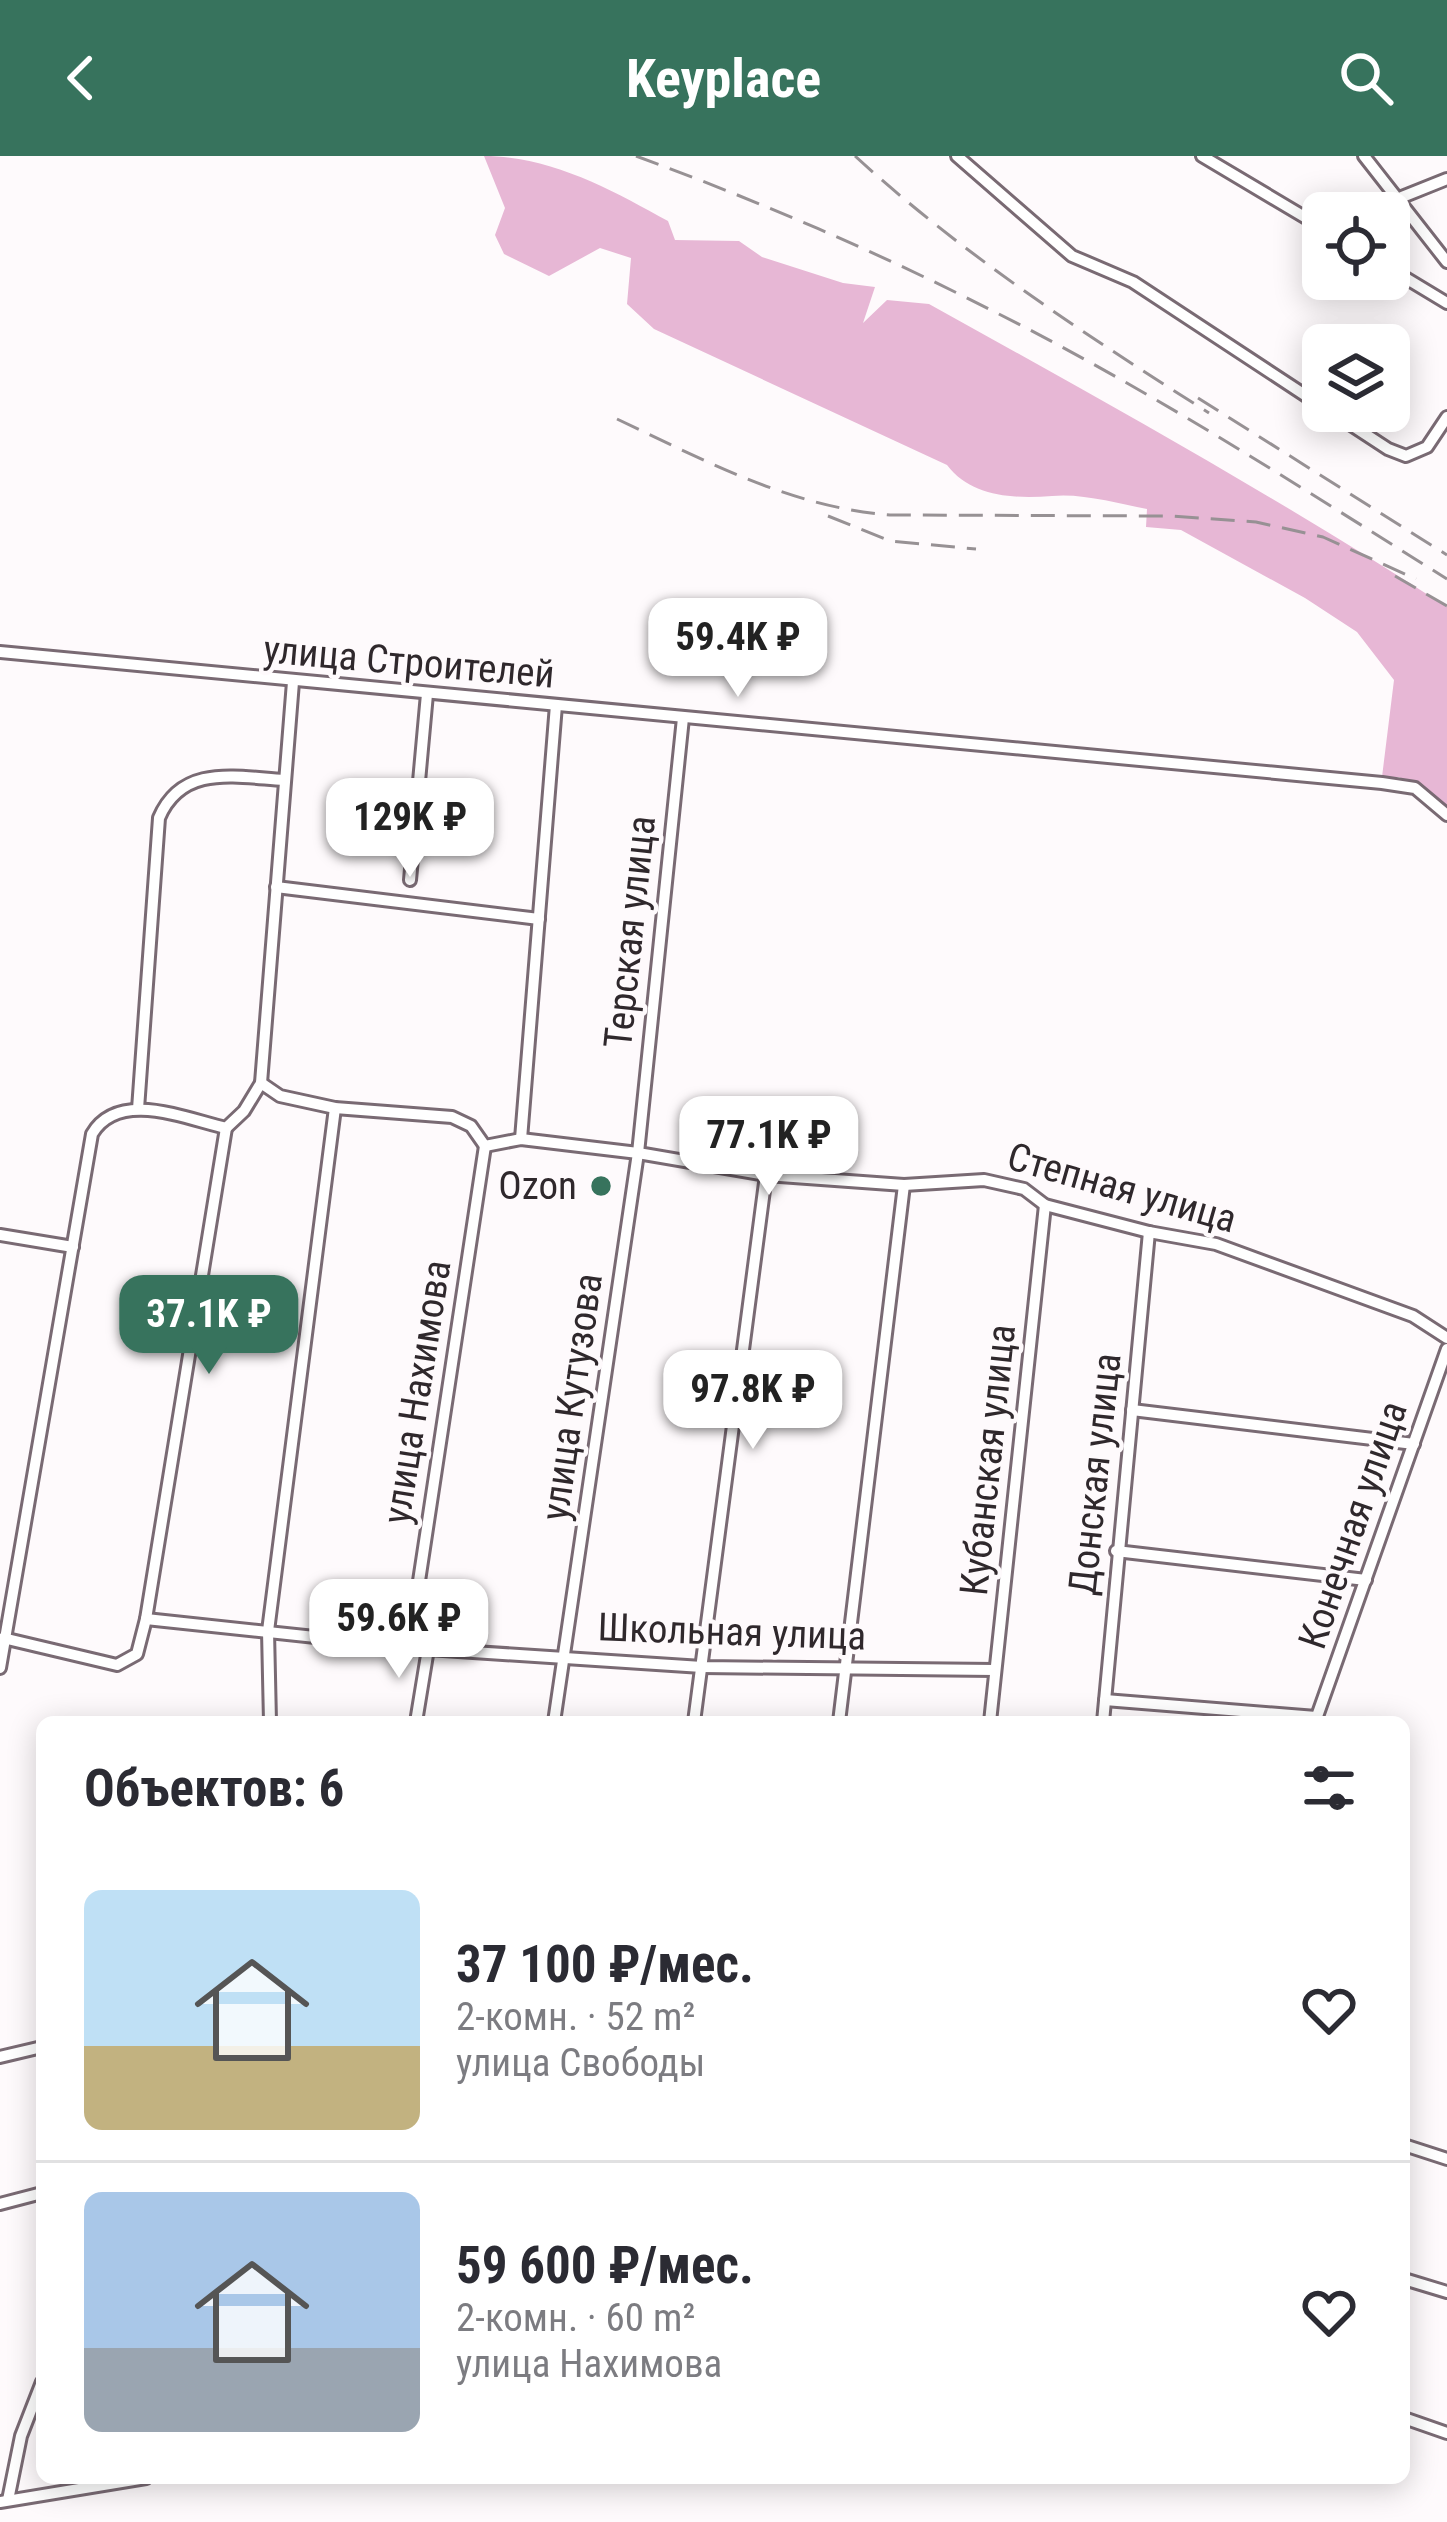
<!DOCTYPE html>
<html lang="ru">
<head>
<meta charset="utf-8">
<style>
	:root { --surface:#fff; --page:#f7f7f7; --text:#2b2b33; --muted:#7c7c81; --line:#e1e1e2; --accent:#37735d }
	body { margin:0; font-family:"Roboto Condensed",sans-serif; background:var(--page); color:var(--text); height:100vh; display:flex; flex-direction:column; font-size:45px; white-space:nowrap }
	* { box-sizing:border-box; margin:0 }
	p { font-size:39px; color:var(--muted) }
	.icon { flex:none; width:66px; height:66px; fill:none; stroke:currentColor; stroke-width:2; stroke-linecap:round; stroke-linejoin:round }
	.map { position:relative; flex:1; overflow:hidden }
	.panel { position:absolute; left:36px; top:1560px; width:1374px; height:768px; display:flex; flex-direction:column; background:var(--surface); border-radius:18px; box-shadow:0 6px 30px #0003 }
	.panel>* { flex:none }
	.buttons { position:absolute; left:1302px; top:36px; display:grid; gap:24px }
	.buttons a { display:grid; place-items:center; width:108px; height:108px; border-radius:18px; background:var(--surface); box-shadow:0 6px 30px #0003; font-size:60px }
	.price { position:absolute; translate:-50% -102px; padding:0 27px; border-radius:24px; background:#fff; color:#222; font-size:39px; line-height:78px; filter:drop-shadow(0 3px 6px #0008) }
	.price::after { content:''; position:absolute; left:50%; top:72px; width:36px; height:27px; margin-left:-18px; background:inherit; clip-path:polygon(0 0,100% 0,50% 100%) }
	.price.selected { background:var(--accent); color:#fff }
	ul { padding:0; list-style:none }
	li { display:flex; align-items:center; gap:36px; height:300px; padding:0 48px }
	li+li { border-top:3px solid var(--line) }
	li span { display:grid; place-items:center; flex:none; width:336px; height:240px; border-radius:18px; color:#555 }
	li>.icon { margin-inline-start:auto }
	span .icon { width:144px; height:144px; fill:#fffc; stroke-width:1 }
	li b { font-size:51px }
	h2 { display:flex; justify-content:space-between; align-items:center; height:144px; padding:0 48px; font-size:51px }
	header { display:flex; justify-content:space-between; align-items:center; height:156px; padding:0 48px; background:var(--accent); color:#fff; font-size:54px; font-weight:700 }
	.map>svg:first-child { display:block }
	.green { fill:#e7b7d5 }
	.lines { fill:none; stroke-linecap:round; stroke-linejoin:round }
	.street-casing { stroke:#796a73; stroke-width:16 }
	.street { stroke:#fff; stroke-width:10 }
	.rail { stroke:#979194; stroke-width:3; stroke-dasharray:24 12; stroke-linecap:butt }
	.poi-dot { fill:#37735d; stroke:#fefafc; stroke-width:4.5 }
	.labels { text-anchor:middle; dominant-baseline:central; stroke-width:9; stroke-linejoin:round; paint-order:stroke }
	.street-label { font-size:39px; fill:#2f282c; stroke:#fefafc }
	.poi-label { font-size:39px; fill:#2f282c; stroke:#fefafc; text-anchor:end }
</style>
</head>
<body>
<header><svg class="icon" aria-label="back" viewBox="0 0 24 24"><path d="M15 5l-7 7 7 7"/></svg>Keyplace<svg class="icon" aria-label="search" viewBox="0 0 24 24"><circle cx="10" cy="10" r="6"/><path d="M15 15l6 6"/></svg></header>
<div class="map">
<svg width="1447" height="2366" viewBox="0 0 1447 2366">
	<rect width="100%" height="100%" fill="#fefafc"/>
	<path class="green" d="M484,0c67,0 128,34 184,65l7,19 64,1 23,16 81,26 32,4 -12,36 24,-23 42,4c175,97 350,194 518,303v198l-48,-28h-17l12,-97 -37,-48 -52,-34 -124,-68 -35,-3 1,-18c-30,-6 -66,-16 -95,-13 -38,3 -81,1 -105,-31l-293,-136 -27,-25 4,-46 -31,-10 -51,28 -45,-22 -9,-19 10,-27z"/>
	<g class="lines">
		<defs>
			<g id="street">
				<polyline points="957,0 1072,100 1133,126 1323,251"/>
				<polyline points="1202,0 1323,72"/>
				<polyline points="1364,0 1447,106"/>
				<polyline points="1397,43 1447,23"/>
				<polyline points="1389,112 1447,147"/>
				<polyline points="1330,255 1388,293 1406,300 1427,291 1447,261"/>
				<polyline points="0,496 1382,627 1415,632 1447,659"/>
				<polyline points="410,724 427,538"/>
				<polyline points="276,731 539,763"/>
				<polyline points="261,927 293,526"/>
				<path d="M138,953l21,-291c23,-54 76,-41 125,-38"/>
				<polyline points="521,983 556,549"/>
				<polyline points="0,1079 73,1091"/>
				<polyline points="1132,1254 1414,1288"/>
				<polyline points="1116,1395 1366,1424"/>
				<polyline points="146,1463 226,972"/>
				<polyline points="3,1482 117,1509 137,1498 146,1463 428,1493 702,1511 995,1514"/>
				<polyline points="409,1491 485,990"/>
				<path d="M0,1512l92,-534c27,-45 94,-15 134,-6l18,-17 17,-28 19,13 55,12 117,9 19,9 14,20 36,-7 117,14 128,22 138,10 80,-5 40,9 21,16 104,27 67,12 197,72 34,22"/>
				<polyline points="1105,1544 1316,1561"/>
				<polyline points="270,1566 268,1475 335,952"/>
				<polyline points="416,1566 428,1493"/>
				<polyline points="554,1566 638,997 683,562"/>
				<polyline points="694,1566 766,1019"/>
				<polyline points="839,1566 904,1029"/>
				<polyline points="990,1566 1045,1049"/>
				<polyline points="1103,1566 1149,1076"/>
				<polyline points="1315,1566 1447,1193"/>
				<polyline points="0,1901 42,1891"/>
				<polyline points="1404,1989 1447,2003"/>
				<polyline points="0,2048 42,2037"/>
				<polyline points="1404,2123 1447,2136"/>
				<polyline points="1404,2262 1447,2277"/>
				<polyline points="8,2344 21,2280 42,2226"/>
				<polyline points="0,2346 146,2322"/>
			</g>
		</defs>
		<use href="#street" class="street-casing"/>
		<use href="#street" class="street"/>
		<g class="rail">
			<path d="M636,0c120,44 239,95 353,153 158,79 308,176 458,270"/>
			<path d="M855,0c108,99 231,179 354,257"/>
			<polyline points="1198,242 1447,399"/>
			<path d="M617,263c89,42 173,88 273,96l281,1 85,6 67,15 93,42"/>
			<polyline points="828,360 890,385 976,393"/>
			<polyline points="1395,420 1447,450"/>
		</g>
	</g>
	<circle class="poi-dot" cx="601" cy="1030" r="12"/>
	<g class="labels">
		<g class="street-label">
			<text transform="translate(409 506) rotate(5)">улица Строителей</text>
			<text transform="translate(630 776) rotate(-84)">Терская улица</text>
			<text transform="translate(1122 1032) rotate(16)">Степная улица</text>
			<text transform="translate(417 1236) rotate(-81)">улица Нахимова</text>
			<text transform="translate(572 1241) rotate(-82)">улица Кутузова</text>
			<text transform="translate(988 1304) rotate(-84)">Кубанская улица</text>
			<text transform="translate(1095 1318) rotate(-84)">Донская улица</text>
			<text transform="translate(1353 1369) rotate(-71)">Конечная улица</text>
			<text transform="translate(732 1476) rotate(2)">Школьная улица</text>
		</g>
		<g class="poi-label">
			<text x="577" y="1030">Ozon</text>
		</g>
	</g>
</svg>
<div class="buttons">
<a><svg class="icon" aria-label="locate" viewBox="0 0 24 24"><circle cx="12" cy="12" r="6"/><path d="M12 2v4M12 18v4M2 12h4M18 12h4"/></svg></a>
<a><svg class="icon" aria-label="layers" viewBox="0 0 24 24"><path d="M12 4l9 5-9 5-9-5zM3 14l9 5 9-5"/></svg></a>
</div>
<b class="price" style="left:738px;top:544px">59.4K ₽</b>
<b class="price" style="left:410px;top:724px">129K ₽</b>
<b class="price" style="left:769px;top:1042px">77.1K ₽</b>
<b class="price selected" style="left:209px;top:1221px">37.1K ₽</b>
<b class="price" style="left:753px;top:1296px">97.8K ₽</b>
<b class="price" style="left:399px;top:1525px">59.6K ₽</b>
<section class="panel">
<h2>Объектов: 6<svg class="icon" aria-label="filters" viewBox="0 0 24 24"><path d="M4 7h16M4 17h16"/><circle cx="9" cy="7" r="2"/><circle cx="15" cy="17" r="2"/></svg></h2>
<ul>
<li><span style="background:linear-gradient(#bfe0f5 65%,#c2b280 0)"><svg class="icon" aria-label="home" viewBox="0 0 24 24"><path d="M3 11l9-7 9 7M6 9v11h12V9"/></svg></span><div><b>37 100 ₽/мес.</b><p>2-комн. · 52 m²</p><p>улица Свободы</p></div><svg class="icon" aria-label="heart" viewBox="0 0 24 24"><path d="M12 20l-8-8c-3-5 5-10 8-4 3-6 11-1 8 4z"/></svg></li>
<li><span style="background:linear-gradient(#a9c7e8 65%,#9aa5b1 0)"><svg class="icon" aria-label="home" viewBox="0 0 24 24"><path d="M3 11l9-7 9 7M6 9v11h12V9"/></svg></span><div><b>59 600 ₽/мес.</b><p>2-комн. · 60 m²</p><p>улица Нахимова</p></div><svg class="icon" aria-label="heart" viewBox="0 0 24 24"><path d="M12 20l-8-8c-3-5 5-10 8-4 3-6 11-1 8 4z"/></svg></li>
</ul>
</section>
</div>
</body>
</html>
